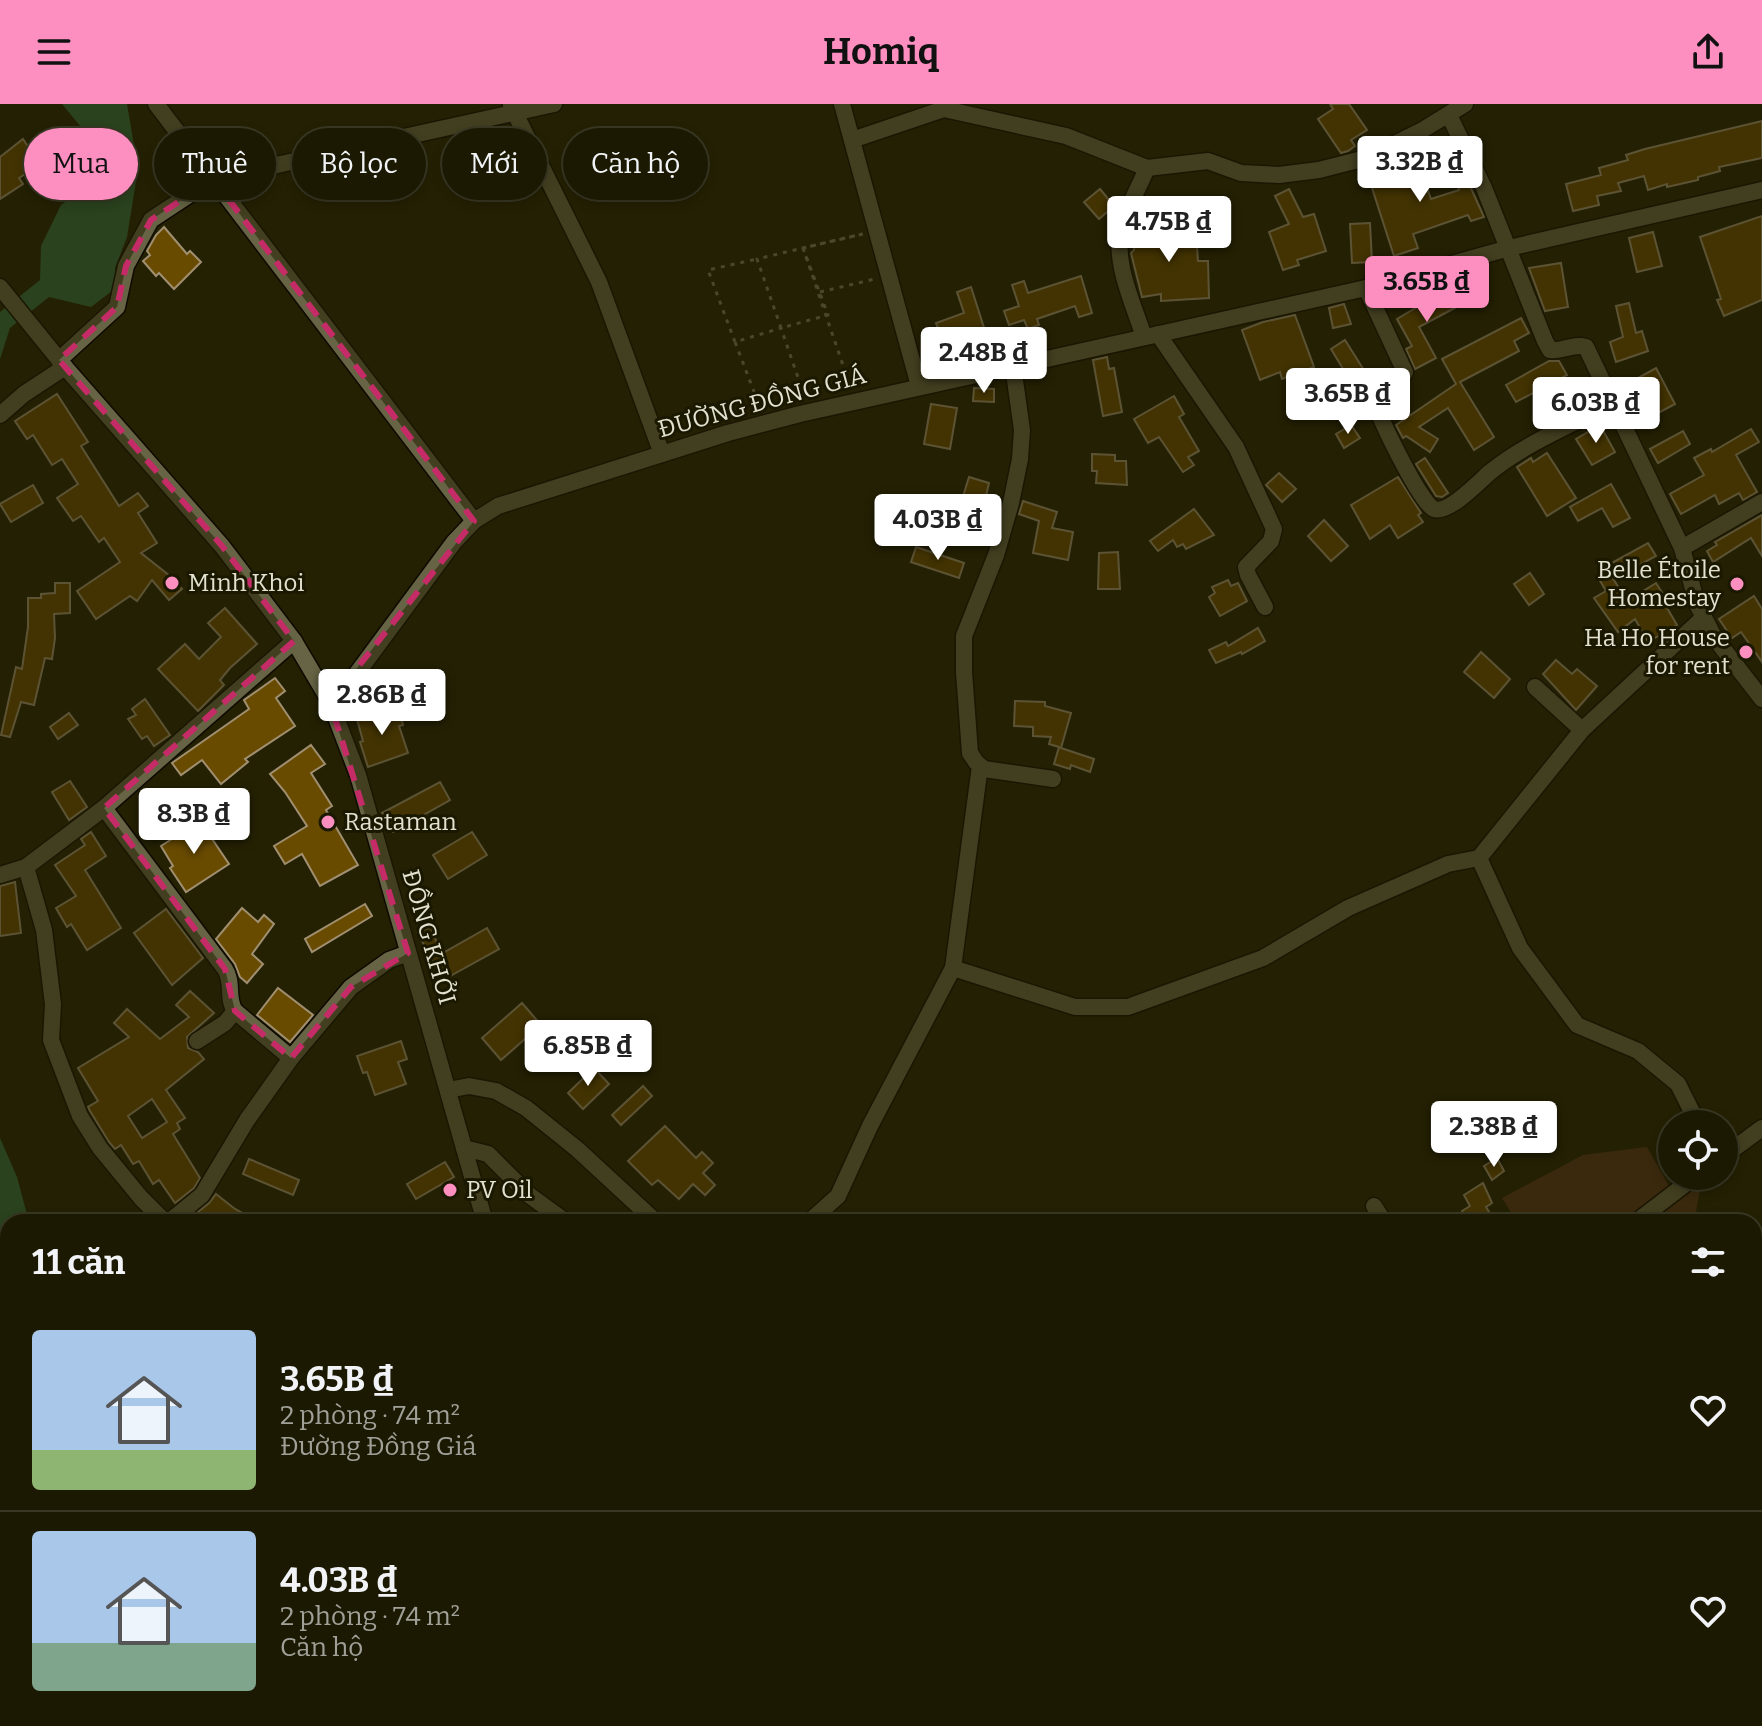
<!DOCTYPE html>
<html lang="vi">
<head>
<meta charset="utf-8">
<style>
	:root { --surface:#1b1902; --page:#24220c; --text:#f1f3f6; --muted:#a0a099; --line:#393824; --accent:#fd8ec0 }
	body { margin:0; font-family:Bitter,serif; background:var(--page); color:var(--text); height:100vh; display:flex; flex-direction:column; font-size:30px; white-space:nowrap }
	* { box-sizing:border-box; margin:0 }
	p { font-size:26px; color:var(--muted) }
	.icon { flex:none; width:44px; height:44px; fill:none; stroke:currentColor; stroke-width:2; stroke-linecap:round; stroke-linejoin:round }
	.map { position:relative; flex:1; overflow:hidden }
	.side { position:absolute; left:0px; top:1110px; width:1762px; height:512px; display:flex; flex-direction:column; background:var(--surface); border-radius:24px 24px 0 0; box-shadow:0 4px 12px #0003,0 0 0 2px var(--line) }
	.side>* { flex:none }
	.hud { position:absolute; left:24px; top:24px; width:800px; height:72px; display:flex; gap:16px }
	.tools { position:absolute; left:1658px; top:1006px; display:grid; gap:16px }
	.tools a { display:grid; place-items:center; width:80px; height:80px; border-radius:50%; background:var(--surface); box-shadow:0 4px 12px #0003,0 0 0 2px var(--line); font-size:40px }
	.price { position:absolute; translate:-50% -68px; padding:0 18px; border-radius:8px; background:#fff; color:#222; font-size:26px; line-height:52px; filter:drop-shadow(0 2px 4px #0008) }
	.price::after { content:''; position:absolute; left:50%; top:48px; width:24px; height:18px; margin-left:-12px; background:inherit; clip-path:polygon(0 0,100% 0,50% 100%) }
	.price.on { background:var(--accent); color:#111 }
	ul { padding:0; list-style:none }
	li { display:flex; align-items:center; gap:24px; height:200px; padding:0 32px }
	li+li { border-top:2px solid var(--line) }
	li span { display:grid; place-items:center; flex:none; width:224px; height:160px; border-radius:8px; color:#555 }
	li>.icon { margin-inline-start:auto }
	span .icon { width:96px; height:96px; fill:#fffc; stroke-width:1 }
	li b { font-size:34px }
	h2 { display:flex; justify-content:space-between; align-items:center; height:96px; padding:0 32px; font-size:34px }
	.pill { padding:0 28px; border-radius:36px; background:var(--surface); box-shadow:0 4px 12px #0003,0 0 0 2px var(--line); font-size:28px; line-height:72px }
	.pill.on { background:var(--accent); color:#111 }
	header { display:flex; justify-content:space-between; align-items:center; height:104px; padding:0 32px; background:var(--accent); color:#111; font-size:36px; font-weight:700 }
	.map>svg:first-child { display:block }
	.green { fill:#543419 }
	.water { fill:#326a3f }
	.lines { fill:none; stroke-linecap:round; stroke-linejoin:round }
	.stream { stroke:#326a3f; stroke-width:5 }
	.building { fill:#694b00; stroke:#a08f70; stroke-width:2; fill-rule:evenodd }
	.service-casing { stroke:#0e0a00; stroke-width:11 }
	.minor-casing { stroke:#0e0a00; stroke-width:19 }
	.path { stroke:#78765e; stroke-width:3; stroke-dasharray:4 6; stroke-linecap:butt }
	.service { stroke:#666444; stroke-width:8 }
	.minor { stroke:#666444; stroke-width:16 }
	.marked { fill:none; stroke:#c52c67; stroke-width:6; stroke-dasharray:16 10; stroke-linejoin:round }
	.poi-dot { fill:#fd8ec0; stroke:#1b1800; stroke-width:3 }
	.labels { text-anchor:middle; dominant-baseline:central; stroke-width:6; stroke-linejoin:round; paint-order:stroke }
	.street-label { font-size:24px; fill:#e3e2d1; stroke:#1b1800 }
	.poi-label { font-size:24px; fill:#e3e2d1; stroke:#1b1800; text-anchor:start }
</style>
</head>
<body>
<header><svg class="icon" aria-label="menu" viewBox="0 0 24 24"><path d="M4 6h16M4 12h16M4 18h16"/></svg>Homiq<svg class="icon" aria-label="share" viewBox="0 0 24 24"><path d="M12 15V3M7 8l5-5 5 5M5 13v7h14v-7"/></svg></header>
<div class="map">
<svg width="1762" height="1622" viewBox="0 0 1762 1622">
	<rect width="100%" height="100%" fill="#242103"/>
	<polygon class="green" points="1647,1043 1669,1082 1701,1081 1694,1118 1517,1118 1502,1094 1583,1051"/>
	<g class="water">
		<polygon points="62,0 127,0 138,65 127,133 115,164 116,184 91,203 49,193 10,224 0,255 0,208 40,176 41,142 61,101 88,82 86,29"/>
		<polygon points="0,1034 17,1073 29,1118 8,1118 8,1189 0,1162"/>
		<polygon points="85,1614 165,1614 168,1622 88,1622"/>
		<polygon points="228,1614 323,1614 309,1622 230,1622"/>
	</g>
	<g class="lines">
		<polyline class="stream" points="1157,1614 1177,1622"/>
	</g>
	<g class="building">
		<polygon points="1330,0 1349,0 1367,26 1351,36 1355,42 1348,47 1341,49 1318,15 1333,5"/>
		<polygon points="1762,17 1762,54 1719,63 1720,67 1698,73 1698,76 1667,83 1667,80 1648,86 1644,72 1618,79 1621,87 1597,92 1599,101 1573,107 1566,80 1601,71 1599,64 1628,56 1626,51 1645,45"/>
		<polygon points="23,35 35,53 26,60 30,67 19,74 23,80 0,95 0,53"/>
		<polygon points="1413,43 1431,95 1459,86 1453,65 1460,60 1484,113 1471,117 1468,111 1413,130 1418,144 1394,152 1372,84 1401,75 1393,53"/>
		<polygon points="1100,85 1114,102 1099,115 1084,98"/>
		<polygon points="1289,85 1303,113 1314,110 1326,147 1297,156 1299,161 1283,166 1269,128 1289,120 1275,92"/>
		<polygon points="1762,112 1762,196 1724,212 1717,196 1721,195 1700,133"/>
		<polygon points="1188,119 1191,143 1197,142 1198,157 1208,157 1209,194 1161,197 1161,190 1142,193 1131,149 1134,146 1133,125"/>
		<polygon points="1370,119 1372,158 1352,159 1350,120"/>
		<polygon points="164,123 187,150 190,147 201,158 174,185 159,169 156,172 143,157 150,151 147,147 156,131"/>
		<polygon points="1653,128 1662,162 1637,168 1629,134"/>
		<polygon points="1561,159 1568,203 1545,207 1529,164"/>
		<polygon points="1081,172 1092,209 1079,213 1075,202 1037,215 1039,221 1028,225 1024,216 1009,221 1004,207 1019,202 1012,181 1024,177 1028,189"/>
		<polygon points="1454,181 1464,199 1419,223 1436,254 1415,265 1406,245 1412,242 1397,215"/>
		<polygon points="971,183 986,230 946,245 936,219 964,209 957,188"/>
		<polygon points="1629,199 1636,229 1642,227 1648,247 1616,258 1610,238 1623,233 1616,202"/>
		<polygon points="1344,200 1351,220 1333,224 1329,204"/>
		<polygon points="1295,211 1314,263 1282,275 1280,268 1260,276 1242,226 1263,218"/>
		<polygon points="1521,214 1529,229 1514,237 1519,247 1460,278 1494,333 1474,346 1448,304 1419,323 1438,335 1430,348 1406,332 1403,334 1396,321 1456,280 1442,255"/>
		<polygon points="1345,236 1372,279 1357,288 1331,245"/>
		<polygon points="1107,253 1109,265 1114,264 1122,308 1103,312 1093,256"/>
		<polygon points="1549,257 1559,257 1567,271 1516,298 1506,281"/>
		<polygon points="1656,264 1675,300 1647,315 1627,280"/>
		<polygon points="974,284 994,285 994,298 973,297"/>
		<polygon points="57,290 88,338 81,342 119,402 138,389 148,402 138,409 157,439 141,449 170,472 182,485 169,496 152,476 137,497 130,492 96,515 77,487 120,458 104,434 99,438 81,412 73,417 57,394 78,380 62,355 52,361 33,331 27,335 15,317"/>
		<polygon points="1174,292 1184,310 1179,313 1199,347 1188,353 1194,361 1183,368 1159,333 1148,339 1134,315"/>
		<polygon points="931,300 957,304 950,345 924,340"/>
		<polygon points="1351,321 1360,334 1344,344 1336,330"/>
		<polygon points="1600,321 1615,348 1592,361 1576,335"/>
		<polygon points="1751,325 1759,338 1736,351 1757,388 1743,396 1739,389 1719,400 1715,391 1681,410 1670,390 1704,371 1694,354 1711,345 1712,348"/>
		<polygon points="1683,327 1690,340 1658,359 1650,345"/>
		<polygon points="1547,349 1576,394 1547,412 1517,363 1531,354 1533,358"/>
		<polygon points="1092,350 1115,351 1115,357 1126,357 1127,381 1096,379 1097,367 1092,367"/>
		<polygon points="1425,354 1448,389 1442,393 1436,392 1416,360"/>
		<polygon points="1279,369 1296,385 1282,398 1266,381"/>
		<polygon points="969,373 989,379 980,418 939,406 942,393 961,399"/>
		<polygon points="1398,373 1421,409 1418,411 1423,418 1398,434 1390,421 1370,435 1351,401"/>
		<polygon points="1611,380 1630,414 1613,423 1602,404 1578,417 1570,403"/>
		<polygon points="33,381 43,399 11,418 0,400"/>
		<polygon points="1023,397 1057,408 1052,424 1073,428 1068,456 1033,449 1039,417 1019,410"/>
		<polygon points="1194,405 1214,431 1186,445 1183,440 1177,443 1173,436 1158,447 1150,437"/>
		<polygon points="1762,411 1762,452 1751,434 1713,458 1707,447 1717,441 1715,438"/>
		<polygon points="1324,416 1348,442 1331,457 1308,432"/>
		<polygon points="1648,439 1656,452 1614,475 1606,462"/>
		<polygon points="916,443 964,459 959,474 911,458"/>
		<polygon points="1118,448 1120,485 1098,485 1099,449"/>
		<polygon points="1609,468 1627,497 1656,479 1663,490 1660,492 1677,521 1648,538 1635,515 1618,528 1594,494 1606,487 1599,475"/>
		<polygon points="1530,469 1544,490 1529,501 1514,480"/>
		<polygon points="1228,476 1231,482 1238,479 1247,497 1220,512 1209,493 1215,489 1212,483"/>
		<polygon points="55,479 70,479 70,509 54,510 55,534 52,555 45,554 34,601 21,598 10,633 1,631 16,563 22,565 28,523 28,494 41,494 41,490 55,489"/>
		<polygon points="1754,492 1762,505 1762,558 1741,528 1732,534 1719,515"/>
		<polygon points="225,504 257,540 230,564 220,576 224,581 198,607 158,565 185,540 199,555 221,533 208,519"/>
		<polygon points="1258,524 1265,537 1242,550 1241,548 1216,559 1209,546 1226,538 1228,542"/>
		<polygon points="1481,548 1510,575 1494,594 1464,568"/>
		<polygon points="1556,556 1572,570 1577,565 1597,582 1576,606 1543,570"/>
		<polygon points="275,574 285,587 276,594 295,622 245,655 248,658 221,680 202,656 181,671 172,659 249,605 244,596"/>
		<polygon points="145,595 170,631 154,642 147,632 142,635 128,615 136,611 132,605"/>
		<polygon points="1015,597 1045,598 1045,602 1071,609 1061,644 1094,655 1090,668 1071,661 1070,665 1054,660 1059,643 1049,640 1051,633 1033,632 1033,623 1014,622"/>
		<polygon points="398,603 403,621 399,622 408,649 368,663 360,638 363,637 357,615"/>
		<polygon points="69,609 78,621 58,635 50,623"/>
		<polygon points="311,641 325,660 311,669 332,702 326,706 358,761 320,782 302,750 285,760 274,742 307,722 285,688 270,670"/>
		<polygon points="70,677 87,703 69,716 52,688"/>
		<polygon points="440,678 450,696 393,728 382,709"/>
		<polygon points="200,717 229,760 186,788 170,764 173,762 161,742"/>
		<polygon points="91,728 106,752 85,766 121,824 87,846 71,820 67,823 56,804 76,792 55,761 85,741 81,735"/>
		<polygon points="472,728 487,751 448,775 433,751"/>
		<polygon points="15,778 21,829 0,832 0,782"/>
		<polygon points="365,800 372,812 312,848 305,835"/>
		<polygon points="242,804 258,818 264,811 274,820 252,850 263,860 247,879 240,873 235,860 216,835"/>
		<polygon points="166,805 203,854 172,881 134,829"/>
		<polygon points="431,823 441,850 487,824 499,845 443,876 417,828"/>
		<polygon points="278,884 313,911 290,938 257,911"/>
		<path d="M190,887l24,22 -27,24 1,11 10,4 6,7 -38,31 19,28 -8,5 3,6 -7,5 27,44 -6,10 -19,15 -16,-23 -6,4 -14,-23 -6,3 -12,-19 -6,4 -6,-7 -19,-31 -2,-4 10,-6 -20,-33 51,-31 -15,-14 13,-14 33,30 29,-22 -13,-12zM152,995l15,23 -25,16 -14,-22z"/>
		<polygon points="522,899 541,921 501,956 482,934"/>
		<polygon points="401,937 407,955 398,958 406,980 375,991 367,968 363,969 357,952"/>
		<polygon points="594,964 609,980 583,1005 568,989"/>
		<polygon points="643,982 652,992 621,1021 612,1011"/>
		<polygon points="665,1022 696,1054 702,1048 713,1059 703,1069 715,1081 705,1091 693,1080 679,1095 658,1076 652,1081 628,1057"/>
		<polygon points="1497,1054 1504,1067 1492,1076 1484,1062"/>
		<polygon points="249,1055 299,1076 293,1091 243,1070"/>
		<polygon points="445,1058 454,1073 416,1095 407,1080"/>
		<polygon points="1483,1079 1492,1099 1486,1103 1491,1111 1478,1118 1468,1118 1462,1107 1470,1102 1464,1091"/>
		<polygon points="216,1090 235,1105 259,1118 198,1118 192,1113 209,1099"/>
	</g>
	<g class="lines">
		<defs>
			<polyline id="service" points="700,1622 706,1614"/>
			<g id="minor">
				<polyline points="156,0 474,417"/>
				<polyline points="842,0 919,282"/>
				<polyline points="511,1 599,178 662,350"/>
				<path d="M1449,11l35,73 61,153 5,9c13,2 23,-7 36,-3l96,201 15,56 17,33 48,62"/>
				<polyline points="852,36 944,5 1066,32 1147,64 1208,57 1241,69 1279,71 1319,66 1366,54 1421,27 1465,0"/>
				<polyline points="0,183 65,263 222,442 294,537 330,598 358,671 485,1118"/>
				<path d="M1366,184l39,84c-7,15 -25,20 -28,36 6,17 44,96 57,101 14,5 44,-26 55,-36 35,-29 82,-48 122,-69"/>
				<polyline points="1158,230 1236,343 1274,425 1271,437 1246,463 1248,471 1265,503"/>
				<path d="M1144,233c-10,-32 -32,-76 -22,-111 6,-19 17,-39 25,-58"/>
				<polyline points="59,256 117,203 126,162 151,116 213,75 554,0"/>
				<polyline points="1013,262 1022,326 1020,355 1011,399 996,451 964,532 964,568 970,649 976,658 984,665 1053,675"/>
				<polyline points="0,311 24,290 65,263"/>
				<polyline points="1682,444 1762,398"/>
				<polyline points="1535,583 1582,626 1704,513"/>
				<polyline points="330,598 349,580 454,438 474,417 498,402 728,329 800,310 1366,184 1509,144 1762,86"/>
				<polyline points="1582,626 1479,754 1520,844 1577,921 1638,947 1678,980 1698,1020"/>
				<polyline points="980,662 953,864 1075,903 1128,903 1263,854 1348,804 1448,760 1479,754"/>
				<path d="M104,704l121,161c9,14 1,29 10,42l56,47"/>
				<polyline points="26,763 44,826 53,900 51,936 80,1012 100,1044 141,1094 165,1118"/>
				<polyline points="0,771 26,763 104,704 294,537"/>
				<polyline points="197,937 225,919 235,907"/>
				<polyline points="448,986 469,982 496,987 526,1004 577,1045 656,1118"/>
				<polyline points="464,1044 488,1050 529,1091 566,1118"/>
				<polyline points="1724,1052 1762,1024"/>
				<polyline points="1374,1102 1384,1118"/>
				<polyline points="169,1118 202,1091 247,1016 291,954 351,883 389,856 408,849"/>
				<polyline points="809,1118 838,1092 870,1022 953,864"/>
				<polyline points="1636,1118 1696,1072"/>
				<polyline points="1754,1343 1758,1351 1754,1363"/>
				<polyline points="1754,1423 1762,1427"/>
				<polyline points="380,1614 383,1622"/>
				<polyline points="629,1614 632,1622"/>
				<polyline points="983,1614 1002,1622"/>
				<polyline points="1318,1614 1329,1622"/>
				<polyline points="950,1622 954,1614"/>
			</g>
		</defs>
		<use href="#service" class="service-casing"/>
		<use href="#minor" class="minor-casing"/>
		<g class="path">
			<polyline points="803,144 828,211 781,224 757,155 862,130"/>
			<polyline points="820,188 875,175"/>
			<polyline points="735,238 708,166 757,155"/>
			<polyline points="849,279 803,144 863,130"/>
			<polyline points="758,298 735,238 781,224 803,288"/>
		</g>
		<use href="#service" class="service"/>
		<use href="#minor" class="minor"/>
	</g>
	<path d="M0 0H1762V1622H0ZM213,75l261,342 -144,181 78,251 -57,34 -60,71 -56,-47 -10,-42 -121,-161 190,-167 -72,-95 -163,-186 58,-53 9,-41 25,-46z" fill="#242103" fill-opacity=".55" fill-rule="evenodd"/>
	<path class="marked" d="M213,75l261,342 -144,181 78,251 -57,34 -60,71 -56,-47 -10,-42 -121,-161 190,-167 -72,-95 -163,-186 58,-53 9,-41 25,-46z"/>
	<g class="poi-dot">
		<circle cx="172" cy="479" r="8"/>
		<circle cx="1737" cy="480" r="8"/>
		<circle cx="1746" cy="548" r="8"/>
		<circle cx="328" cy="718" r="8"/>
		<circle cx="450" cy="1086" r="8"/>
	</g>
	<g class="labels">
		<g class="street-label">
			<text transform="translate(762 298) rotate(-15)">ĐƯỜNG ĐỒNG GIÁ</text>
			<text transform="translate(429 833) rotate(74)">ĐỒNG KHỞI</text>
		</g>
		<g class="poi-label">
			<text x="1721" y="466" text-anchor="end">Belle Étoile<tspan x="1721" dy="28">Homestay</tspan></text>
			<text x="188" y="479">Minh Khoi</text>
			<text x="1730" y="534" text-anchor="end">Ha Ho House<tspan x="1730" dy="28">for rent</tspan></text>
			<text x="344" y="718">Rastaman</text>
			<text x="466" y="1086">PV Oil</text>
		</g>
	</g>
</svg>
<div class="tools">
<a><svg class="icon" aria-label="locate" viewBox="0 0 24 24"><circle cx="12" cy="12" r="6"/><path d="M12 2v4M12 18v4M2 12h4M18 12h4"/></svg></a>
</div>
<b class="price" style="left:1420px;top:100px">3.32B ₫</b>
<b class="price" style="left:1169px;top:160px">4.75B ₫</b>
<b class="price on" style="left:1427px;top:220px">3.65B ₫</b>
<b class="price" style="left:984px;top:291px">2.48B ₫</b>
<b class="price" style="left:1348px;top:332px">3.65B ₫</b>
<b class="price" style="left:1596px;top:341px">6.03B ₫</b>
<b class="price" style="left:938px;top:458px">4.03B ₫</b>
<b class="price" style="left:382px;top:633px">2.86B ₫</b>
<b class="price" style="left:194px;top:752px">8.3B ₫</b>
<b class="price" style="left:588px;top:984px">6.85B ₫</b>
<b class="price" style="left:1494px;top:1065px">2.38B ₫</b>
<div class="hud">
<a class="pill on">Mua</a>
<a class="pill">Thuê</a>
<a class="pill">Bộ lọc</a>
<a class="pill">Mới</a>
<a class="pill">Căn hộ</a>
</div>
<section class="side">
<h2>11 căn<svg class="icon" aria-label="filters" viewBox="0 0 24 24"><path d="M4 7h16M4 17h16"/><circle cx="9" cy="7" r="2"/><circle cx="15" cy="17" r="2"/></svg></h2>
<ul>
<li><span style="background:linear-gradient(#a9c7e8 75%,#8fb573 0)"><svg class="icon" aria-label="home" viewBox="0 0 24 24"><path d="M3 11l9-7 9 7M6 9v11h12V9"/></svg></span><div><b>3.65B ₫</b><p>2 phòng · 74 m²</p><p>Đường Đồng Giá</p></div><svg class="icon" aria-label="heart" viewBox="0 0 24 24"><path d="M12 20l-8-8c-3-5 5-10 8-4 3-6 11-1 8 4z"/></svg></li>
<li><span style="background:linear-gradient(#a9c7e8 70%,#7fa58c 0)"><svg class="icon" aria-label="home" viewBox="0 0 24 24"><path d="M3 11l9-7 9 7M6 9v11h12V9"/></svg></span><div><b>4.03B ₫</b><p>2 phòng · 74 m²</p><p>Căn hộ</p></div><svg class="icon" aria-label="heart" viewBox="0 0 24 24"><path d="M12 20l-8-8c-3-5 5-10 8-4 3-6 11-1 8 4z"/></svg></li>
</ul>
</section>
</div>
</body>
</html>
